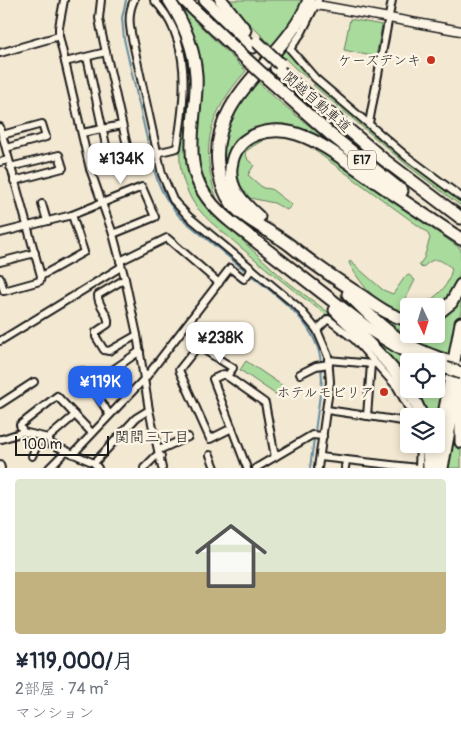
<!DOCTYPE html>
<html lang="ja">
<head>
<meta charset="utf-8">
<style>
	:root { --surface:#fff; --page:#f6f6f7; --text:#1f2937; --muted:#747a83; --accent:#2563eb }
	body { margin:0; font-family:Pangolin,"Klee One",sans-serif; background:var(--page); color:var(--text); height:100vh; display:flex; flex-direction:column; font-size:19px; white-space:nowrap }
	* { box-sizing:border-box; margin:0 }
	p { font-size:16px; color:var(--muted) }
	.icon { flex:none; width:28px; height:28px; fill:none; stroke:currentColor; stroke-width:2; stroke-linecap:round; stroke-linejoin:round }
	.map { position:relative; height:468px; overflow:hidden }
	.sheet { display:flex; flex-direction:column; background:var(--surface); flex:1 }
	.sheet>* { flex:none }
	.needle { width:32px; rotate:176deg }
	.tools { position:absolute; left:400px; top:298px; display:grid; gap:10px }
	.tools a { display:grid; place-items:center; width:45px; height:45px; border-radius:5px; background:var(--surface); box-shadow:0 2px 8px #0003; font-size:25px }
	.scale { position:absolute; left:15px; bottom:12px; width:94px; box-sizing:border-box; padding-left:5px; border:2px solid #1c1c1c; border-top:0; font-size:14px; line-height:18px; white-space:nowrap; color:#1c1c1c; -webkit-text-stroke:4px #fcf5e5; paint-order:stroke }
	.price { position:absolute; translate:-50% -42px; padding:0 11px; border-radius:10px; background:#fff; color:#222; font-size:16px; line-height:32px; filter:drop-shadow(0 1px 2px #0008) }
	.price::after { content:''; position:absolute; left:50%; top:30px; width:15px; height:11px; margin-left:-8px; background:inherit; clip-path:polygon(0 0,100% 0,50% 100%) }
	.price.selected { background:var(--accent); color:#fff }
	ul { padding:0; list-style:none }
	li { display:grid; align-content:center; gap:10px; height:265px; padding:0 15px }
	li span { display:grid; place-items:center; height:155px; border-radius:5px; color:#555 }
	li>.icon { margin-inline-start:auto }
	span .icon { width:90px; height:90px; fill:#fffc; stroke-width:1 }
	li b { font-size:21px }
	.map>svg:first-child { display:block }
	.green { fill:#a9db9d; stroke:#627c5c }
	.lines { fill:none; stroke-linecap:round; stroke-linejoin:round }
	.stream { stroke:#658da0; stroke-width:2 }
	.minor-casing { stroke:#1c1c1c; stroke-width:10 }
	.tertiary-casing { stroke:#1c1c1c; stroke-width:11 }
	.trunk-casing { stroke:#1c1c1c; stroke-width:15 }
	.motorway-casing { stroke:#1c1c1c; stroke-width:15 }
	.minor { stroke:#fcf5e5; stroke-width:6 }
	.tertiary { stroke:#fcf5e5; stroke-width:8 }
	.trunk { stroke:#fcf5e5; stroke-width:11 }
	.motorway { stroke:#fcf5e5; stroke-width:11 }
	.motorway-bridge-casing { stroke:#1c1c1c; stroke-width:15; stroke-linecap:butt }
	.motorway-bridge { stroke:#fcf5e5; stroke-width:11 }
	.poi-dot { fill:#c8321e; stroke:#fcf5e5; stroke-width:2 }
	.labels { text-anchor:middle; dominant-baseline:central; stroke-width:5; stroke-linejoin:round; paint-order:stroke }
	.shield { fill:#fcf5e5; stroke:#5f5d58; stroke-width:1 }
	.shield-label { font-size:12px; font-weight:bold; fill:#1c1c1c }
	.poi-label { font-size:14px; fill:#1c1c1c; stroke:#fcf5e5; text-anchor:end }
	.street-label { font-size:14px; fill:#1c1c1c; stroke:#fcf5e5 }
	.neighbourhood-label { font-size:15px; fill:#1c1c1c; stroke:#fcf5e5 }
</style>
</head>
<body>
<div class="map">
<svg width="461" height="468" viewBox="0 0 461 468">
	<rect width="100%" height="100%" fill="#f3e8d2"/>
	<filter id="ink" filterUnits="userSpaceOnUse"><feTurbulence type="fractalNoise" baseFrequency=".02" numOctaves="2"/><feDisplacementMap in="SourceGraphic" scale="10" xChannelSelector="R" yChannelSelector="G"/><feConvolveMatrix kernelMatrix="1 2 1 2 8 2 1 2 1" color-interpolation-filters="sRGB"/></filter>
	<g filter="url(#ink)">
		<g class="green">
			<path d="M158,0h5c23,27 30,67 27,101 -3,30 -7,62 7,90 11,21 29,35 46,50 13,12 26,25 40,37 17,14 36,27 54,41v3c-35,-24 -67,-50 -99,-77 -12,-11 -26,-20 -37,-33 -9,-9 -14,-21 -18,-33 -6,-19 -2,-37 0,-56 6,-43 6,-89 -25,-123z"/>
			<polygon points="225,0 315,0 288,50 309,77 307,78 295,68"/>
			<path d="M177,3l69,68c-40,45 -47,81 -26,137l-19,-27 -6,-34 6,-52z"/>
			<polygon points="350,19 382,25 376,57 344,50"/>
			<path d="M256,80l17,16 69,57c-34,-21 -64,-47 -99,-12 -15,14 -18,19 -16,40 -9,-18 -5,-47 4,-65 6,-13 17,-25 25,-36z"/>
			<polygon points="316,83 461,199 461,206 407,165 313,85"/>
			<polygon points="262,136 262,141 253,146 245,152 248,160 254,165 248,175 263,188 271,189 292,205 287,210 274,203 250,198 240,189 235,178 237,161 246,145"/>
			<path d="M317,148l33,22 111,79c0,28 -1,41 -25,60v-3h-27l-1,8c-30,-9 -44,-24 -59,-51l1,-2 33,29 10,4 12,-17 4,-2 6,5 -9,18 5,4 14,2c15,-11 23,-16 27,-36 -14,-10 -17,-12 -30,0l-3,-3 5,-7 6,-20 -3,-6 -113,-82z"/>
			<path d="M461,294v16l-10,48c-29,-11 -47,-20 -69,-43l27,8v11h27v-16z"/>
			<polygon points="350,320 415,361 409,361 409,389 436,389 436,370 448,374 436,438 436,416 416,416 409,401"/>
			<polygon points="246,361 289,390 278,396 240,370"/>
			<polygon points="461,424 461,468 446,468 453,430 456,426"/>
		</g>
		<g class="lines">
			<g class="stream">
				<polyline points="126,0 122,18 124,39 150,152"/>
				<path d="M151,156c5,26 12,41 29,61l67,55"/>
				<path d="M251,275c29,24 65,47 70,87"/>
				<polyline points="310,468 322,380 321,367"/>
			</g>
			<defs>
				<g id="minor">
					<polyline points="64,0 59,27 59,36 90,169 113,234 125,279 137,335 149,410 162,468"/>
					<polyline points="101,0 99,18 101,30 130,159"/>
					<path d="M134,0c-6,13 -5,24 -2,38l30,136 11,26 15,16 110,91 19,23 11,26 2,26 -12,86"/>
					<polyline points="318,0 302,32 290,49 315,78 406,156 461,197"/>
					<polyline points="0,53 59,36"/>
					<polyline points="87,57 110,164"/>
					<polyline points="65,62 106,52"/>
					<polyline points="369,123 392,0"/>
					<polyline points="0,127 41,276"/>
					<polyline points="82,133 122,125"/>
					<polyline points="2,135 42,124 46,137 6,148"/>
					<polyline points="0,162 8,160"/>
					<polyline points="10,167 59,155 63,168 14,181"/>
					<path d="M90,169l87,-21c8,-50 16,-108 -23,-148"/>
					<polyline points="42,204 47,221"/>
					<polyline points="0,233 72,215 142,187 155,217 113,234"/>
					<polyline points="120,261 167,238 219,283"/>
					<polyline points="0,262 35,253"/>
					<polyline points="0,278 4,291 40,281 41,276 84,252 72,215"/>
					<path d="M125,279l-27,16c-1,11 12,18 10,29l-12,8v5l8,13 5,1 28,-16"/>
					<polyline points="317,330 328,319 354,339 397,387 413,416"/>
					<polyline points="0,341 121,267"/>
					<polyline points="328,360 373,364"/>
					<polyline points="82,371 109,414"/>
					<polyline points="300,374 316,366 329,364"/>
					<polyline points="227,376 233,368 198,346 179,370 210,439 232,428"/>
					<polyline points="91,385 140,351"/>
					<polyline points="0,404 34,382"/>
					<polyline points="327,410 409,422"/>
					<polyline points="367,416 371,364"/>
					<polyline points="92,433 57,396 20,425 23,432 48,438 51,444 94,463 98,468"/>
					<polyline points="48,438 75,415"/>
					<polyline points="0,439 2,439 23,432"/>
					<polyline points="159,450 188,437"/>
					<polyline points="73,454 147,376 230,268 244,279 252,269"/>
					<polyline points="210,455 215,468"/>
					<polyline points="32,456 41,437"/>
					<polyline points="320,457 418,468"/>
					<polyline points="94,463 136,418 149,410"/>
					<polyline points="0,465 1,468"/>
					<polyline points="49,468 66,451"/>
					<polyline points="144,468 156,456 161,456"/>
					<polyline points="247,468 213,379 224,374 265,403 275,457"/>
					<polyline points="256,468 312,435 323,436"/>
					<polyline points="345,468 346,460"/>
					<polyline points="419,468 420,444"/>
				</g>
				<polyline id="tertiary" points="317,5 461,31"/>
				<g id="trunk">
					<polyline points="434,468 461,323"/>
					<polyline points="442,468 461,367"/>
				</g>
				<g id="motorway">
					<path d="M169,0c15,23 25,47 27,75 1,13 -1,25 -2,38 -5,50 -4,76 37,109l138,107 32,20 26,12"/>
					<polyline points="184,0 245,58"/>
					<polyline points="205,0 253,47"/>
					<polyline points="221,0 245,30"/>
					<path d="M309,0c-22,59 -99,94 -91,165 1,13 6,28 14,39 15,18 40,27 59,42 22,18 46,34 71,50 14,10 29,21 47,24"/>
					<polyline points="276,68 383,159 461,218"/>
					<polyline points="268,79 330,134 402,191"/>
					<path d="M259,217c-17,-15 -33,-31 -27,-55 6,-29 40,-36 65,-28 25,8 47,26 69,41 31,22 63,43 95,64"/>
					<path d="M348,294c17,16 33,34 53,46 14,10 30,15 46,21"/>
					<path d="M335,310c32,33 69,62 87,106"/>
					<polyline points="436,315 451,303 461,285"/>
					<polyline points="461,394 461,442"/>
					<polyline points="428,444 429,468"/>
				</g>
			</defs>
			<use href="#minor" class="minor-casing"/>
			<use href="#tertiary" class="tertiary-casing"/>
			<use href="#trunk" class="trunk-casing"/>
			<use href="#motorway" class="motorway-casing"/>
			<use href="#minor" class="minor"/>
			<use href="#tertiary" class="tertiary"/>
			<use href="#trunk" class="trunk"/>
			<use href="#motorway" class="motorway"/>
			<defs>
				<g id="motorway-bridge">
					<polyline points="257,42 280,64"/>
					<polyline points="245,58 268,79"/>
					<polyline points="446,368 461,373"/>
				</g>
			</defs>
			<use href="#motorway-bridge" class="motorway-bridge-casing"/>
			<use href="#motorway-bridge" class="motorway-bridge"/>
		</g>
	</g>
	<g class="poi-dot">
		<circle cx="431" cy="60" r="5"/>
		<circle cx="384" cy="392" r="5"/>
	</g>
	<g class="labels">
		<rect class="shield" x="348" y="150.5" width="28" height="19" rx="4"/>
		<g class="shield-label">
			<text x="362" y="160">E17</text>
		</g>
		<g class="poi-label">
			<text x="421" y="60">ケーズデンキ</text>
			<text x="374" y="392">ホテルモビリア</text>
		</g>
		<g class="street-label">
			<text transform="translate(317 102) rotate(41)">関越自動車道</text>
		</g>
		<g class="neighbourhood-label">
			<text x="152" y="437">関間三丁目</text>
		</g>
	</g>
</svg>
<div class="tools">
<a><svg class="needle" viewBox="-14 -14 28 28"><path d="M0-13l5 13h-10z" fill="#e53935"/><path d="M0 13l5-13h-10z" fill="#747a83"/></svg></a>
<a><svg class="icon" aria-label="locate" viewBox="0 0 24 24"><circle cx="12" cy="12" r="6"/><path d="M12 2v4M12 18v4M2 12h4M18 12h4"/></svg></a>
<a><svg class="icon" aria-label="layers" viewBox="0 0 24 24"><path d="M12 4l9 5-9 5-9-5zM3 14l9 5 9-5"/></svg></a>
</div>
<div class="scale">100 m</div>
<b class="price" style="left:121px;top:185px">¥134K</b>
<b class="price" style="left:220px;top:364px">¥238K</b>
<b class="price selected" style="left:100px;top:408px">¥119K</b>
</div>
<section class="sheet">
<ul>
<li><span style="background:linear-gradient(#dfe7d0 60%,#c2b280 0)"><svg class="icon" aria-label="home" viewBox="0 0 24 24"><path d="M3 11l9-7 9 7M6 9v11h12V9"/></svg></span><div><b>¥119,000/月</b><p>2部屋 · 74 m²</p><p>マンション</p></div></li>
</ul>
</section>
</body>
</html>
